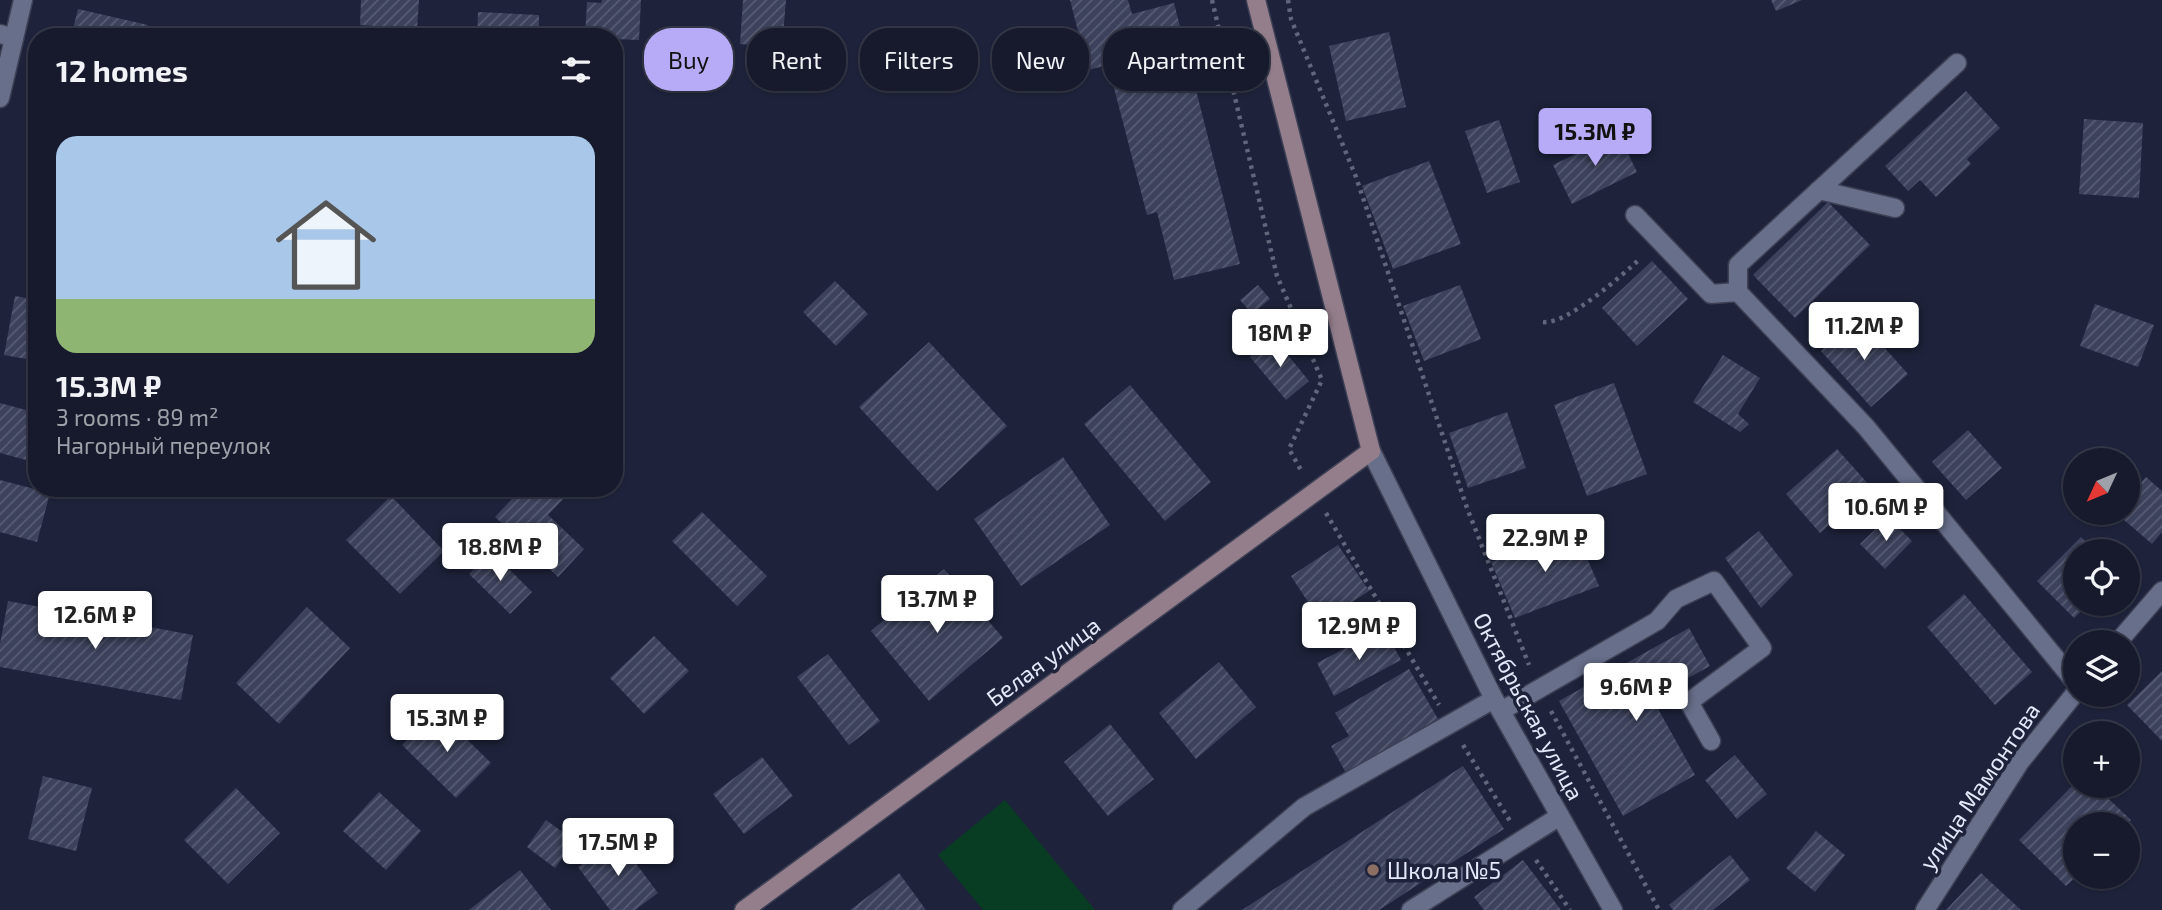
<!DOCTYPE html>
<html lang="en">
<head>
<meta charset="utf-8">
<style>
	:root { --surface:#161a2c; --page:#1f2334; --text:#f1f3f6; --muted:#9ea1a9; --line:#353848; --accent:#b7abf8 }
	body { margin:0; font-family:"Exo 2",sans-serif; background:var(--page); color:var(--text); height:100vh; display:flex; flex-direction:column; font-size:26px; white-space:nowrap }
	* { box-sizing:border-box; margin:0 }
	p { font-size:23px; color:var(--muted) }
	.icon { flex:none; width:38px; height:38px; fill:none; stroke:currentColor; stroke-width:2; stroke-linecap:round; stroke-linejoin:round }
	.map { position:relative; flex:1; overflow:hidden }
	.side { position:absolute; left:28px; top:28px; width:595px; height:469px; display:flex; flex-direction:column; background:var(--surface); border-radius:28px; box-shadow:0 2px 5px #0004,0 0 0 2px var(--line) }
	.side>* { flex:none }
	.hud { position:absolute; left:644px; top:28px; width:665px; height:63px; display:flex; gap:14px }
	.needle { width:46px; rotate:226deg }
	.fabs { position:absolute; left:2063px; top:448px; display:grid; gap:14px }
	.fabs a { display:grid; place-items:center; width:77px; height:77px; border-radius:50%; background:var(--surface); box-shadow:0 2px 5px #0004,0 0 0 2px var(--line); font-size:35px }
	.price { position:absolute; translate:-50% -60px; padding:0 16px; border-radius:7px; background:#fff; color:#222; font-size:23px; line-height:46px; filter:drop-shadow(0 2px 4px #0008) }
	.price::after { content:''; position:absolute; left:50%; top:42px; width:21px; height:16px; margin-left:-10px; background:inherit; clip-path:polygon(0 0,100% 0,50% 100%) }
	.price.active { background:var(--accent); color:#111 }
	ul { padding:0; list-style:none }
	li { display:grid; align-content:center; gap:14px; height:371px; padding:0 28px }
	li+li { border-top:2px solid var(--line) }
	li span { display:grid; place-items:center; height:217px; border-radius:21px; color:#555 }
	li>.icon { margin-inline-start:auto }
	span .icon { width:126px; height:126px; fill:#fffc; stroke-width:1 }
	li b { font-size:30px }
	h2 { display:flex; justify-content:space-between; align-items:center; height:84px; padding:0 28px; font-size:30px }
	.pill { padding:0 24px; border-radius:28px; background:var(--surface); box-shadow:0 2px 5px #0004,0 0 0 2px var(--line); font-size:24px; line-height:63px }
	.pill.active { background:var(--accent); color:#111 }
	.map>svg:first-child { display:block }
	.pitch { fill:#083d24 }
	.building { fill:url(#building-hatch) }
	.lines { fill:none; stroke-linecap:round; stroke-linejoin:round }
	.lane-casing { stroke:#3e4156; stroke-width:21 }
	.street-casing { stroke:#3e4156; stroke-width:21 }
	.secondary-casing { stroke:#3e4156; stroke-width:21 }
	.path { stroke:#61667b; stroke-width:4.5; stroke-dasharray:3.5 5; stroke-linecap:butt }
	.lane { stroke:#686f8b; stroke-width:18 }
	.street { stroke:#686f8b; stroke-width:18 }
	.secondary { stroke:#947e8c; stroke-width:18 }
	.education-dot { fill:#8d6e63; stroke:#1e233b; stroke-width:2.5 }
	.labels { text-anchor:middle; dominant-baseline:central; stroke-width:7; stroke-linejoin:round; paint-order:stroke }
	.street-label { font-size:23px; fill:#e4e8f9; stroke:#1e233b }
	.poi-label { font-size:23px; fill:#e4e8f9; stroke:#1e233b; text-anchor:start }
</style>
</head>
<body>
<div class="map">
<svg width="2162" height="910" viewBox="0 0 2162 910">
	<defs>
		<pattern id="building-hatch" width="6" height="6" patternUnits="userSpaceOnUse" patternTransform="scale(1.75)"><rect width="6" height="6" fill="#3c425c"/><path d="M-1 1l2-2M0 6l6-6M5 7l2-2" fill="none" stroke="#585d74"/></pattern>
	</defs>
	<rect width="100%" height="100%" fill="#1e233b"/>
	<polygon class="pitch" points="1005,800 1095,910 983,910 938,855"/>
	<g class="building">
		<polygon points="361,0 419,0 417,29 360,25"/>
		<polygon points="602,0 641,0 639,40 614,39 614,37 585,37 587,2 601,3"/>
		<polygon points="743,0 786,0 782,47 740,44"/>
		<polygon points="1070,0 1128,0 1132,14 1174,3 1240,264 1174,280 1157,212 1147,215 1108,65 1088,70"/>
		<polygon points="1771,0 1802,0 1776,11"/>
		<polygon points="78,9 148,25 145,37 71,37"/>
		<polygon points="478,12 539,15 539,37 477,37"/>
		<polygon points="1389,32 1406,107 1346,121 1329,46"/>
		<polygon points="1966,91 2000,128 1967,159 1971,164 1936,197 1920,180 1908,191 1885,166"/>
		<polygon points="2084,119 2143,123 2139,198 2079,194"/>
		<polygon points="1499,120 1520,182 1487,193 1465,131"/>
		<polygon points="1618,133 1637,172 1572,204 1553,165"/>
		<polygon points="1429,161 1461,244 1393,269 1362,186"/>
		<polygon points="1828,202 1870,245 1795,318 1753,275"/>
		<polygon points="36,212 37,212 37,250 28,248"/>
		<polygon points="1652,261 1688,299 1637,346 1602,308"/>
		<polygon points="835,281 868,314 836,346 803,312"/>
		<polygon points="1258,285 1270,299 1252,314 1240,300"/>
		<polygon points="1460,285 1481,339 1424,361 1403,306"/>
		<polygon points="15,296 37,300 37,361 4,355"/>
		<polygon points="2095,304 2154,325 2138,367 2080,346"/>
		<polygon points="1857,317 1908,374 1871,407 1821,351"/>
		<polygon points="1274,338 1309,381 1286,400 1250,357"/>
		<polygon points="929,342 1007,426 937,491 859,407"/>
		<polygon points="1723,355 1760,378 1738,414 1749,424 1740,432 1693,402"/>
		<polygon points="1614,383 1647,474 1587,496 1554,405"/>
		<polygon points="1130,385 1211,482 1165,521 1084,424"/>
		<polygon points="0,403 37,413 37,463 0,453"/>
		<polygon points="1507,412 1526,468 1468,488 1449,433"/>
		<polygon points="1968,430 2002,468 1966,500 1932,462"/>
		<polygon points="1837,449 1871,487 1820,533 1786,494"/>
		<polygon points="1063,457 1110,525 1021,586 974,519"/>
		<polygon points="2146,477 2162,491 2162,532 2152,544 2116,513 2128,513 2128,497"/>
		<polygon points="0,480 50,493 37,542 0,532"/>
		<polygon points="522,488 560,488 567,495 548,515 584,549 558,577 495,517"/>
		<polygon points="391,496 444,551 400,594 346,540"/>
		<polygon points="702,512 767,576 737,606 672,541"/>
		<polygon points="1888,517 1912,541 1885,569 1860,544"/>
		<polygon points="1575,530 1599,586 1515,618 1491,562"/>
		<polygon points="1759,531 1793,575 1761,608 1725,558"/>
		<polygon points="2081,537 2095,551 2076,551 2076,604 2089,604 2074,618 2037,581"/>
		<polygon points="1338,545 1369,591 1321,622 1291,576"/>
		<polygon points="491,551 532,592 510,614 469,574"/>
		<polygon points="944,569 1003,638 929,701 871,631"/>
		<polygon points="1964,594 2032,672 1995,705 1927,627"/>
		<polygon points="8,601 193,635 181,700 0,667 0,644"/>
		<polygon points="307,607 350,648 279,724 236,683"/>
		<polygon points="1384,628 1401,660 1334,696 1317,663"/>
		<polygon points="1689,628 1710,666 1652,698 1695,775 1623,816 1559,701"/>
		<polygon points="654,636 689,671 644,714 610,678"/>
		<polygon points="828,654 880,721 849,745 797,677"/>
		<polygon points="1219,662 1256,707 1196,759 1159,713"/>
		<polygon points="1409,669 1438,719 1346,773 1331,746 1349,736 1335,713"/>
		<polygon points="2162,671 2162,741 2127,705"/>
		<polygon points="437,710 491,763 456,798 402,745"/>
		<polygon points="1110,724 1154,779 1108,816 1064,762"/>
		<polygon points="1735,755 1767,794 1737,819 1705,780"/>
		<polygon points="762,757 793,796 744,834 713,794"/>
		<polygon points="1463,766 1504,829 1379,910 1242,910"/>
		<polygon points="43,776 92,788 76,851 28,839"/>
		<polygon points="2076,782 2076,786 2095,786 2131,820 2127,824 2076,824 2076,877 2066,886 2019,840"/>
		<polygon points="236,788 280,833 228,884 184,840"/>
		<polygon points="379,792 421,831 386,870 343,831"/>
		<polygon points="546,820 575,841 555,868 527,847"/>
		<polygon points="1816,831 1845,855 1815,892 1786,868"/>
		<polygon points="617,838 658,893 635,910 610,910 578,867"/>
		<polygon points="1730,855 1750,880 1713,910 1673,910 1669,905"/>
		<polygon points="1523,860 1561,910 1484,910 1474,897"/>
		<polygon points="520,870 551,910 469,910"/>
		<polygon points="899,873 926,910 850,910"/>
		<polygon points="1981,873 2021,910 1946,910"/>
	</g>
	<g class="lines">
		<defs>
			<g id="lane">
				<polyline points="0,34 14,38"/>
				<polyline points="1819,190 1895,208"/>
				<polyline points="1738,292 1738,265 1957,63"/>
				<polyline points="1501,711 1657,621 1676,599 1714,581 1762,648 1689,702 1711,741"/>
				<polyline points="1182,910 1304,807 1494,699"/>
				<polyline points="1411,910 1560,816"/>
			</g>
			<g id="street">
				<polyline points="0,98 23,0"/>
				<polyline points="1635,215 1711,294 1738,292 1866,427 2076,683"/>
				<polyline points="1371,451 1494,699 1613,910"/>
				<polyline points="2118,642 2162,591"/>
				<polyline points="1925,910 2020,762 2076,692"/>
			</g>
			<polyline id="secondary" points="744,910 1371,451 1256,0"/>
		</defs>
		<use href="#lane" class="lane-casing"/>
		<use href="#street" class="street-casing"/>
		<use href="#secondary" class="secondary-casing"/>
		<g class="path">
			<polyline points="1212,0 1277,276 1322,380 1289,449 1302,472"/>
			<polyline points="1288,0 1291,19 1356,177 1467,508 1529,665"/>
			<path d="M1543,322c24,3 79,-47 98,-64"/>
			<polyline points="1326,513 1439,705"/>
			<polyline points="1551,711 1659,910"/>
			<polyline points="1463,745 1510,821"/>
			<polyline points="1536,860 1570,910"/>
		</g>
		<use href="#lane" class="lane"/>
		<use href="#street" class="street"/>
		<use href="#secondary" class="secondary"/>
	</g>
	<circle class="education-dot" cx="1373" cy="870" r="7"/>
	<g class="labels">
		<g class="street-label">
			<text transform="translate(1043 661) rotate(-36)">Белая улица</text>
			<text transform="translate(1529 706) rotate(62)">Октябрьская улица</text>
			<text transform="translate(1979 786) rotate(-56)">улица Мамонтова</text>
		</g>
		<g class="poi-label">
			<text x="1387" y="870">Школа №5</text>
		</g>
	</g>
</svg>
<div class="fabs">
<a><svg class="needle" viewBox="-14 -14 28 28"><path d="M0-13l5 13h-10z" fill="#e53935"/><path d="M0 13l5-13h-10z" fill="#9ea1a9"/></svg></a>
<a><svg class="icon" aria-label="locate" viewBox="0 0 24 24"><circle cx="12" cy="12" r="6"/><path d="M12 2v4M12 18v4M2 12h4M18 12h4"/></svg></a>
<a><svg class="icon" aria-label="layers" viewBox="0 0 24 24"><path d="M12 4l9 5-9 5-9-5zM3 14l9 5 9-5"/></svg></a>
<a>+</a>
<a>−</a>
</div>
<b class="price active" style="left:1595px;top:168px">15.3M ₽</b>
<b class="price" style="left:1864px;top:362px">11.2M ₽</b>
<b class="price" style="left:1280px;top:369px">18M ₽</b>
<b class="price" style="left:1886px;top:543px">10.6M ₽</b>
<b class="price" style="left:1545px;top:574px">22.9M ₽</b>
<b class="price" style="left:500px;top:583px">18.8M ₽</b>
<b class="price" style="left:937px;top:635px">13.7M ₽</b>
<b class="price" style="left:95px;top:651px">12.6M ₽</b>
<b class="price" style="left:1359px;top:662px">12.9M ₽</b>
<b class="price" style="left:1636px;top:723px">9.6M ₽</b>
<b class="price" style="left:447px;top:754px">15.3M ₽</b>
<b class="price" style="left:618px;top:878px">17.5M ₽</b>
<div class="hud">
<a class="pill active">Buy</a>
<a class="pill">Rent</a>
<a class="pill">Filters</a>
<a class="pill">New</a>
<a class="pill">Apartment</a>
</div>
<section class="side">
<h2>12 homes<svg class="icon" aria-label="filters" viewBox="0 0 24 24"><path d="M4 7h16M4 17h16"/><circle cx="9" cy="7" r="2"/><circle cx="15" cy="17" r="2"/></svg></h2>
<ul>
<li><span style="background:linear-gradient(#a9c7e8 75%,#8fb573 0)"><svg class="icon" aria-label="home" viewBox="0 0 24 24"><path d="M3 11l9-7 9 7M6 9v11h12V9"/></svg></span><div><b>15.3M ₽</b><p>3 rooms · 89 m²</p><p>Нагорный переулок</p></div></li>
</ul>
</section>
</div>
</body>
</html>
